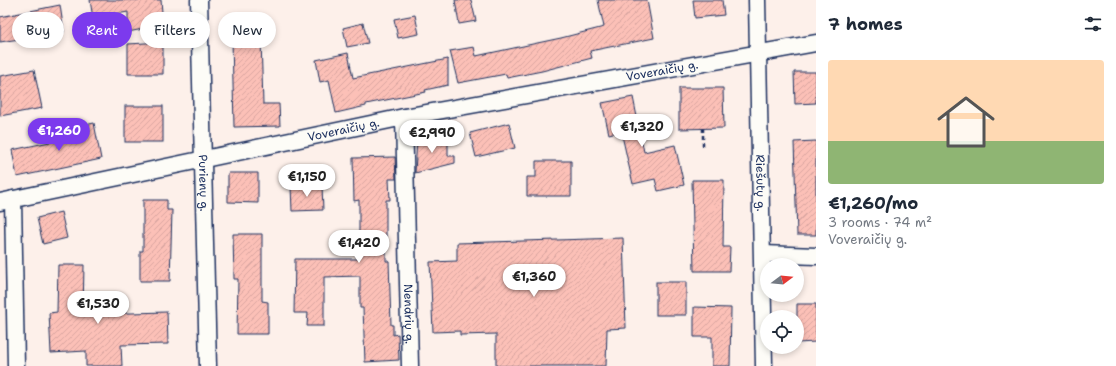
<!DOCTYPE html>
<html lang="en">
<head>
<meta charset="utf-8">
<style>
	:root { --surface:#fff; --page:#f2f2f3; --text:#1f2937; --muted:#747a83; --line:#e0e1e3; --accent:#7c3aed }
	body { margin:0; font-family:"Shantell Sans",sans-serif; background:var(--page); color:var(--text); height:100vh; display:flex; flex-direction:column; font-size:15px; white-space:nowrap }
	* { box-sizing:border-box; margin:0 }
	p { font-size:13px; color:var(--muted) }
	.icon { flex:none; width:22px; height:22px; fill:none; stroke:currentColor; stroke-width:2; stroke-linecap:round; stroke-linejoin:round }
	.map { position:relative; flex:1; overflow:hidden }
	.sheet { display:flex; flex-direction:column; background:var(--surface); width:300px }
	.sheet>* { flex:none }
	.top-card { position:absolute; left:12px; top:12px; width:380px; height:36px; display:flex; gap:8px }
	.needle { width:26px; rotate:74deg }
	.buttons { position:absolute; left:760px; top:258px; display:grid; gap:8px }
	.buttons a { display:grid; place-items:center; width:44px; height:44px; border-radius:50%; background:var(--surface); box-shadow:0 2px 6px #0003; font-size:20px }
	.price { position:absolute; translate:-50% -34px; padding:0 9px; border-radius:14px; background:#fff; color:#222; font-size:13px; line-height:26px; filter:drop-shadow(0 1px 2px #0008) }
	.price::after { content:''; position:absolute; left:50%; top:24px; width:12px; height:9px; margin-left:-6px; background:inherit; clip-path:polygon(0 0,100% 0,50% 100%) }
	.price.selected { background:var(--accent); color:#fff }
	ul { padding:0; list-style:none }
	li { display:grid; align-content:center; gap:8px; height:212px; padding:0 12px }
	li+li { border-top:1px solid var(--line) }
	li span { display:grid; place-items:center; height:124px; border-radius:4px; color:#555 }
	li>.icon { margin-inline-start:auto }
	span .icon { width:72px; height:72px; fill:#fffc; stroke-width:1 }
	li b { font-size:17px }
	h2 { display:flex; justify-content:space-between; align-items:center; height:48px; padding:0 12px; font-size:17px }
	.pill { padding:0 14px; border-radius:18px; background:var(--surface); box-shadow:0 2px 6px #0003; font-size:14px; line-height:36px }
	.pill.selected { background:var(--accent); color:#fff }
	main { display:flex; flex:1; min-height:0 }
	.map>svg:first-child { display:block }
	.building { fill:url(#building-hatch); stroke:#1b2f5e }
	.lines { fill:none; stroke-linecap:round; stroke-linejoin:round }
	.street-casing { stroke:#1b2f5e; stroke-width:19 }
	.path { stroke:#1b2f5e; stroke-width:2.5; stroke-dasharray:4 3; stroke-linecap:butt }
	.street { stroke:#fdfcf7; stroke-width:16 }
	.labels { text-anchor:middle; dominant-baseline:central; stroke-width:3; stroke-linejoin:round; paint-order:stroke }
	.street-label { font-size:12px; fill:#1b2f5e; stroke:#fdfcf7 }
</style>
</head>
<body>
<main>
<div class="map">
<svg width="816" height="366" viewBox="0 0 816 366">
	<defs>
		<pattern id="building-hatch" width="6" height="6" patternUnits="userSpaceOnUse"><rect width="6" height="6" fill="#fcc0b7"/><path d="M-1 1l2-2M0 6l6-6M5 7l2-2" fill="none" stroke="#d7a5a0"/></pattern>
	</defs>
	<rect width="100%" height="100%" fill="#fdf0ea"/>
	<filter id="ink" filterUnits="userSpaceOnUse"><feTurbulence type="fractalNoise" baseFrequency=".025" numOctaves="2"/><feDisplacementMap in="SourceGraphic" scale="8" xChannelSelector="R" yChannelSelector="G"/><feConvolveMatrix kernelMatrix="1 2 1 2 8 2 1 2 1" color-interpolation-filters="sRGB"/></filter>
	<g filter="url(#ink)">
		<g class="building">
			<polygon points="90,0 161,0 163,25 128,32 128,12 93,18"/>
			<polygon points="455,0 471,0 476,21 459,24"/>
			<polygon points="598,0 647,0 654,38 590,51 592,58 542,71 507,78 506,74 458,83 450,51 474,47 476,56 561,38 604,27"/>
			<polygon points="693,0 722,0 724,15 695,18"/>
			<polygon points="60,5 64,32 0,42 0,17"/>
			<polygon points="415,15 419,34 398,38 394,19"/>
			<polygon points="363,23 368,43 347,47 343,28"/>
			<polygon points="261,39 263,104 279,104 280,126 234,127 232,40"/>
			<polygon points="163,42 163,74 128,74 128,44"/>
			<polygon points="348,53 353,78 448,59 448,85 425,90 426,92 366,104 366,106 336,113 329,80 320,82 316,60"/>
			<polygon points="34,70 42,108 0,116 0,76"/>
			<polygon points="794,72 816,72 816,103 795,104"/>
			<polygon points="679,88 723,88 724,128 679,129"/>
			<polygon points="633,97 644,152 675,145 684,185 658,191 655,179 633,184 621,131 609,134 602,103"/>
			<rect x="125" y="106" width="38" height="36"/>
			<polygon points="94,123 101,159 17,177 12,150 64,139 62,130"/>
			<polygon points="509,123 515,148 476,157 470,133"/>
			<polygon points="417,138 448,138 448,156 455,156 455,163 415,173"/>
			<polygon points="816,141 816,235 797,235 794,142"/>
			<polygon points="395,157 396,179 389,179 390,200 386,200 386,261 389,261 391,325 393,325 393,335 398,334 399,360 365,362 363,308 360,308 360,276 324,277 324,326 307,326 308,313 294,313 295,259 359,259 359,200 354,201 353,158"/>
			<polygon points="536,161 571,161 571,196 527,196 527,177 536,177"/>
			<polygon points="228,173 258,173 258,203 228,202"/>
			<polygon points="692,180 724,180 723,247 730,247 729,271 694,271"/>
			<polygon points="291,186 322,186 323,210 292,211"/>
			<polygon points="143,200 167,200 167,210 172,210 170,281 140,281 140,251 143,251"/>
			<polygon points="61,212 67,238 43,244 37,218"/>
			<polygon points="233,234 262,234 262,301 268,302 268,334 237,334 238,279 234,279"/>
			<polygon points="623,238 626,328 607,329 606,366 496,366 496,334 460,335 460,331 433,332 430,262 457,261 457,243"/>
			<polygon points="58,265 84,265 83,311 96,311 96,314 167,312 168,344 121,345 122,366 86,366 86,351 51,353 49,313 57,312"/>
			<rect x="656" y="282" width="30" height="33"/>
			<polygon points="797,304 816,304 816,342 797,343"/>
			<polygon points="694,307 731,308 730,366 712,366 712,337 694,337"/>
		</g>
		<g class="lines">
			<defs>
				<g id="street">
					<path id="s1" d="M199,0l9,366"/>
					<path id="s2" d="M757,0l7,366"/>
					<path id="s3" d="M404,117l6,249"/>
					<polyline points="13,199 16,366"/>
					<path id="s4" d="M0,202l404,-85 412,-74"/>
					<polyline points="763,254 816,256"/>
				</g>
			</defs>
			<use href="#street" class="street-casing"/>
			<polyline class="path" points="703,128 703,147"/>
			<use href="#street" class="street"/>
		</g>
	</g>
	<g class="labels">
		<g class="street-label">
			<text stroke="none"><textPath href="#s4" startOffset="675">Voveraičių g.</textPath></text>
			<text stroke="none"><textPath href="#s4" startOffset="351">Voveraičių g.</textPath></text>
			<text stroke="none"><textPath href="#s1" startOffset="183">Purienų g.</textPath></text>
			<text stroke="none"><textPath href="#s2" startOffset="183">Riešutų g.</textPath></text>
			<text stroke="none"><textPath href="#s3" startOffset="197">Nendrių g.</textPath></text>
		</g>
	</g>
</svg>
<div class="buttons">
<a><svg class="needle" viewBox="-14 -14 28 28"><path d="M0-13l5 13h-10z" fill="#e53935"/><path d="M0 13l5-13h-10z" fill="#747a83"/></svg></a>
<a><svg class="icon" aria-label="locate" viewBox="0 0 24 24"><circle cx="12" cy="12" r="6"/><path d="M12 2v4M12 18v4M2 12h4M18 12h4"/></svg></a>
</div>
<b class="price" style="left:642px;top:148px">€1,320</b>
<b class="price selected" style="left:59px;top:152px">€1,260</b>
<b class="price" style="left:432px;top:154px">€2,990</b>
<b class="price" style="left:307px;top:198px">€1,150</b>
<b class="price" style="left:359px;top:264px">€1,420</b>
<b class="price" style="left:534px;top:298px">€1,360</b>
<b class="price" style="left:98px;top:325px">€1,530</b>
<div class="top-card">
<a class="pill">Buy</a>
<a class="pill selected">Rent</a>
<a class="pill">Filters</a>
<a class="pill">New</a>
</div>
</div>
<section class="sheet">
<h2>7 homes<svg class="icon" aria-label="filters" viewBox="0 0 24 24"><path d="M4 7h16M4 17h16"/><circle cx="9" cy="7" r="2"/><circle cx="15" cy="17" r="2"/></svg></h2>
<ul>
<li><span style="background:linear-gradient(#ffd9b3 65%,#8fb573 0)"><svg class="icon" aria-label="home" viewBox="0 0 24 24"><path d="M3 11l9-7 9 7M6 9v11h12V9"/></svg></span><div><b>€1,260/mo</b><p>3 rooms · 74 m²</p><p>Voveraičių g.</p></div></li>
</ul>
</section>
</main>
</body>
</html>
